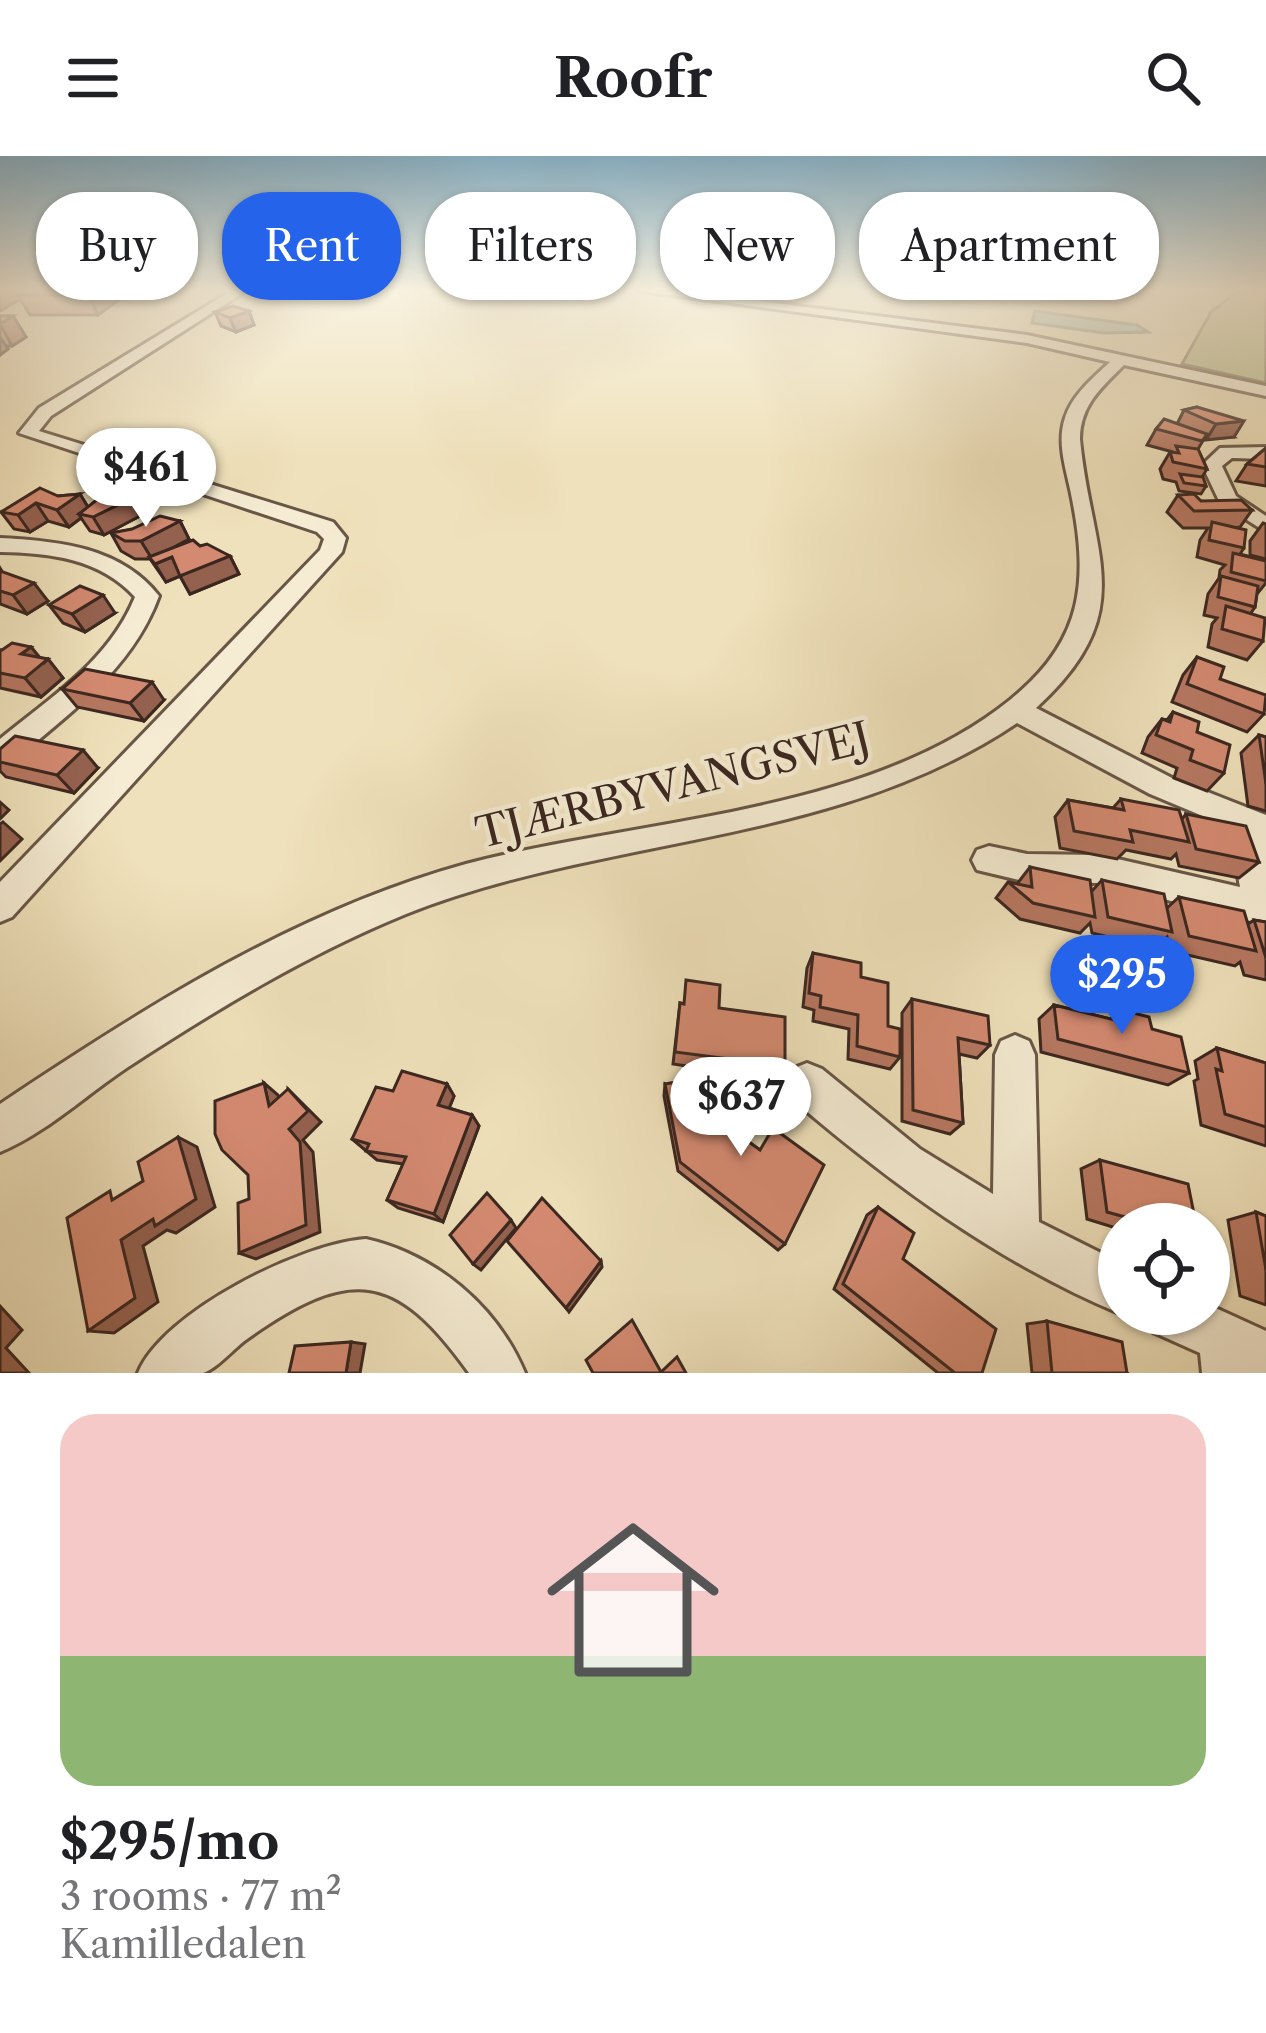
<!DOCTYPE html>
<html lang="en">
<head>
<meta charset="utf-8">
<style>
	:root { --surface:#fff; --page:#f6f6f6; --text:#202124; --muted:#757577; --line:#e0e0e0; --accent:#2563eb }
	body { margin:0; font-family:"Libre Caslon Text",serif; background:var(--page); color:var(--text); height:100vh; display:flex; flex-direction:column; font-size:45px; white-space:nowrap }
	* { box-sizing:border-box; margin:0 }
	p { font-size:39px; color:var(--muted) }
	.icon { flex:none; width:66px; height:66px; fill:none; stroke:currentColor; stroke-width:2; stroke-linecap:round; stroke-linejoin:round }
	.map { position:relative; height:1217px; overflow:hidden }
	.sheet { display:flex; flex-direction:column; background:var(--surface); flex:1 }
	.sheet>* { flex:none }
	.hud { position:absolute; left:36px; top:36px; width:1194px; height:108px; display:flex; gap:24px }
	.buttons { position:absolute; left:1098px; top:1047px; display:grid; gap:24px }
	.buttons a { display:grid; place-items:center; width:132px; height:132px; border-radius:50%; background:var(--surface); box-shadow:0 3px 9px #0004; font-size:60px }
	.price { position:absolute; translate:-50% -102px; padding:0 27px; border-radius:42px; background:#fff; color:#222; font-size:39px; line-height:78px; filter:drop-shadow(0 3px 6px #0008) }
	.price::after { content:''; position:absolute; left:50%; top:72px; width:36px; height:27px; margin-left:-18px; background:inherit; clip-path:polygon(0 0,100% 0,50% 100%) }
	.price.active { background:var(--accent); color:#fff }
	ul { padding:0; list-style:none }
	li { display:grid; align-content:center; gap:24px; height:636px; padding:0 60px }
	li+li { border-top:3px solid var(--line) }
	li span { display:grid; place-items:center; height:372px; border-radius:36px; color:#555 }
	li>.icon { margin-inline-start:auto }
	span .icon { width:216px; height:216px; fill:#fffc; stroke-width:1 }
	li b { font-size:51px }
	.tag { padding:0 42px; border-radius:48px; background:var(--surface); box-shadow:0 3px 9px #0004; font-size:42px; line-height:108px }
	.tag.active { background:var(--accent); color:#fff }
	header { display:flex; justify-content:space-between; align-items:center; height:156px; padding:0 60px; background:var(--surface); font-size:54px; font-weight:800 }
	.map>svg:first-child { display:block }
	.green { fill:#bbc28e; stroke:#7b7457; stroke-width:3 }
	.water { fill:#9abeb0; stroke:#748276; stroke-width:3 }
	.lines { fill:none; stroke-linecap:round; stroke-linejoin:round }
	.minor-casing { stroke:#685647; stroke-width:6 }
	.minor { fill:#f5ecd3; fill-rule:evenodd }
	.wall { fill:#b67761; stroke:#3b2720; stroke-width:3 }
	.shaded-wall { fill:#94614f; stroke:#3b2720; stroke-width:3 }
	.building { fill:#d48a71; stroke:#3b2720; stroke-width:3 }
	.labels { text-anchor:middle; dominant-baseline:central; stroke-width:9; stroke-linejoin:round; paint-order:stroke }
	.street-label { font-size:42px; fill:#3b2720; stroke:#f5ecd3 }
</style>
</head>
<body>
<header><svg class="icon" aria-label="menu" viewBox="0 0 24 24"><path d="M4 6h16M4 12h16M4 18h16"/></svg>Roofr<svg class="icon" aria-label="search" viewBox="0 0 24 24"><circle cx="10" cy="10" r="6"/><path d="M15 15l6 6"/></svg></header>
<div class="map">
<svg width="1266" height="1217" viewBox="0 0 1266 1217">
	<rect width="100%" height="100%" fill="#efe1bb"/>
	<filter id="stains"><feTurbulence type="fractalNoise" baseFrequency=".00167" numOctaves="4"/><feColorMatrix values="0 0 0 0 .2 0 0 0 0 .09 0 0 0 0 .02 0 0 0 .5 -.17"/></filter>
	<radialGradient id="worn" r=".72"><stop offset=".6" stop-color="#630" stop-opacity="0"/><stop offset="1" stop-color="#630" stop-opacity=".3"/></radialGradient>
	<polygon class="green" points="1238,135 1266,135 1266,227 1182,208 1211,156"/>
	<polygon class="water" points="1035,155 1137,169 1148,176 1104,177 1032,167"/>
	<g class="lines">
		<defs>
			<g id="minor">
				<polygon points="231,135 246,135 51,260 39,275 333,366 346,382 342,396 12,761 0,766 0,726 320,394 324,383 317,376 19,277 39,252"/>
				<path d="M641,135h37l349,44 239,51v10l-142,-31c-22,22 -44,40 -44,74 11,117 62,172 -44,269l136,70 94,37v110l-166,-42 -73,-1 -50,-12 -5,-10 5,-10 12,-4 38,8 73,1 140,32 -11,-60 -79,-33 -133,-71c-184,124 -410,111 -611,191 -98,40 -189,95 -278,153 -41,27 -82,66 -128,85v-48c145,-97 296,-193 466,-240 173,-46 400,-48 544,-164 75,-60 79,-121 60,-211 -5,-23 -13,-48 -5,-71 7,-23 28,-40 45,-56l-83,-19z"/>
				<polygon points="1266,291 1266,303 1232,302 1222,310 1236,340 1266,360 1266,376 1220,347 1202,309 1220,292"/>
				<path d="M0,382c58,3 121,9 159,58 -27,74 -91,118 -149,168l-10,3v-28c51,-42 109,-78 135,-142 -35,-39 -86,-44 -135,-45z"/>
				<path d="M1015,879l14,6 6,14 4,167 80,40v51c-122,-51 -227,-129 -327,-214l-6,-15 6,-15 15,-6 15,6 98,80 73,45 2,-139 6,-14z"/>
				<path d="M366,1083c70,16 131,67 159,134h-56c-74,-104 -120,-106 -222,-34 -13,9 -29,29 -44,34 -17,0 -47,0 -65,0 25,-61 164,-130 228,-134z"/>
				<polygon points="1209,1149 1266,1175 1266,1217 1202,1217 1200,1197 1153,1176 1146,1158 1209,1158"/>
			</g>
		</defs>
		<use href="#minor" class="minor-casing"/>
		<use href="#minor" class="minor"/>
	</g>
	<g class="wall">
		<polygon points="0,135 20,135 21,137 25,135 131,135 98,159 30,159 20,143 0,155"/>
		<polygon points="249,155 254,169 236,176 221,170 215,156"/>
		<polygon points="0,160 13,160 26,181 12,190 6,190 8,193 0,199"/>
		<polygon points="1197,251 1234,281 1204,283 1198,293 1207,313 1202,321 1206,330 1201,338 1179,335 1176,326 1163,323 1160,313 1170,296 1173,296 1147,289 1156,273 1177,268 1184,254"/>
		<polygon points="1266,292 1266,330 1236,325 1247,308"/>
		<polygon points="80,338 88,351 130,343 140,360 104,379 90,375 81,362 69,371 48,365 30,376 14,373 1,356 58,340"/>
		<polygon points="1178,339 1201,345 1252,354 1240,371 1234,372 1244,392 1240,398 1266,405 1266,427 1257,438 1255,451 1251,457 1263,485 1247,504 1208,491 1212,468 1217,462 1204,459 1208,438 1219,422 1220,414 1225,409 1197,401 1200,384 1208,372 1183,372 1167,356"/>
		<polygon points="180,365 189,383 172,392 200,390 230,400 239,418 190,438 180,420 166,426 150,403 135,403 121,395 111,377"/>
		<polygon points="1263,367 1266,368 1266,403 1250,399 1250,385"/>
		<polygon points="0,412 3,417 48,445 27,458 0,448"/>
		<polygon points="49,449 115,457 85,476 63,467"/>
		<polygon points="31,491 40,502 48,503 63,522 41,541 0,532 0,494"/>
		<polygon points="1197,501 1220,523 1264,558 1247,576 1172,546 1183,519"/>
		<polygon points="62,533 164,544 144,565 77,551"/>
		<polygon points="1173,556 1197,576 1224,617 1207,635 1174,622 1177,612 1142,597 1148,581 1162,563 1167,564"/>
		<polygon points="1259,579 1266,581 1266,655 1248,650 1241,597"/>
		<polygon points="0,593 98,612 74,637 6,621 0,615"/>
		<polygon points="1121,643 1182,663 1186,658 1259,706 1239,722 1179,710 1176,698 1171,703 1126,694 1117,703 1060,692 1055,661 1068,644 1113,652"/>
		<polygon points="1030,711 1092,735 1102,724 1167,752 1179,741 1248,768 1254,764 1266,766 1266,824 1244,819 1240,806 1235,810 1170,795 1167,781 1154,792 1092,777 1090,767 1080,777 1020,763 996,742 1008,726 1017,728"/>
		<polygon points="813,797 861,821 888,870 900,901 890,913 848,903 849,873 813,865 814,854 803,851 807,812"/>
		<polygon points="912,843 990,889 977,902 959,898 963,967 950,978 902,965 902,857"/>
		<polygon points="680,847 719,852 785,918 779,930 748,925 748,919 673,908"/>
		<polygon points="1054,849 1110,863 1122,854 1152,873 1189,917 1168,929 1041,896 1039,863"/>
		<polygon points="1217,892 1266,907 1266,990 1201,969 1194,925 1198,923 1195,905"/>
		<polygon points="447,928 454,940 449,952 472,959 479,970 443,1066 398,1052 387,1044 403,1008 377,1004 352,983 393,935"/>
		<polygon points="665,928 760,994 785,1088 778,1094 678,1015 664,940"/>
		<polygon points="1100,1004 1196,1068 1119,1068 1119,1073 1087,1063 1081,1013"/>
		<polygon points="878,1051 903,1103 982,1217 938,1217 834,1133 867,1059"/>
		<polygon points="1256,1056 1266,1060 1266,1149 1240,1140 1228,1064"/>
		<polygon points="1047,1165 1127,1217 1032,1217 1027,1168"/>
	</g>
	<g class="shaded-wall">
		<polygon points="0,135 20,135 22,139 18,139 20,143 0,155"/>
		<polygon points="93,135 131,135 98,159 88,139"/>
		<polygon points="249,155 254,169 236,176 230,162"/>
		<polygon points="13,160 26,181 12,190 0,168"/>
		<polygon points="0,181 8,193 0,199"/>
		<polygon points="1244,265 1234,281 1206,284 1216,268"/>
		<polygon points="80,338 91,356 79,358 81,362 69,371 57,354"/>
		<polygon points="130,343 140,360 104,379 93,361"/>
		<polygon points="36,347 48,365 30,376 18,359"/>
		<polygon points="180,365 189,383 152,403 141,385"/>
		<polygon points="230,400 239,418 190,438 180,420 166,426 155,408 172,401"/>
		<polygon points="34,427 48,445 27,458 13,439"/>
		<polygon points="103,439 115,457 85,476 72,458"/>
		<polygon points="31,491 44,507 48,503 63,522 41,541 25,522 21,498"/>
		<polygon points="152,526 164,544 144,565 130,547"/>
		<polygon points="83,594 98,612 74,637 57,619"/>
		<polygon points="0,646 9,654 0,663"/>
		<polygon points="3,666 22,683 0,705 0,668"/>
		<polygon points="264,927 278,939 284,961 269,950"/>
		<polygon points="447,928 454,940 446,960 438,949"/>
		<polygon points="288,933 321,966 303,984 313,996 320,1076 256,1103 239,1097 289,973"/>
		<polygon points="472,959 479,970 443,1066 434,1058"/>
		<polygon points="178,981 197,991 215,1051 176,1077 167,1074 143,1090 158,1146 114,1177 88,1175 121,1084"/>
		<polygon points="511,1064 516,1072 481,1114 473,1108"/>
		<polygon points="601,1105 602,1111 569,1156 566,1152"/>
		<polygon points="0,1150 22,1174 6,1192 29,1217 0,1217"/>
		<polygon points="351,1186 365,1188 360,1217 346,1217"/>
	</g>
	<g class="building">
		<polygon points="25,135 93,135 88,139 18,139"/>
		<polygon points="233,150 249,155 230,162 215,156"/>
		<polygon points="0,160 13,160 0,168"/>
		<polygon points="1197,251 1244,265 1216,268 1184,254"/>
		<polygon points="1164,263 1207,278 1202,285 1156,273"/>
		<polygon points="1176,290 1198,293 1207,313 1173,306 1170,296 1179,297"/>
		<polygon points="1266,292 1266,311 1247,308"/>
		<polygon points="1180,318 1203,321 1206,330 1184,327"/>
		<polygon points="40,332 58,340 80,338 57,354 36,347 18,359 1,356"/>
		<polygon points="1194,338 1201,345 1241,344 1252,354 1194,355 1178,339"/>
		<polygon points="99,342 130,343 93,361 79,358"/>
		<polygon points="160,360 180,365 141,385 125,385 111,377 132,373"/>
		<polygon points="1212,366 1246,374 1244,392 1209,384"/>
		<polygon points="193,384 200,390 207,388 230,400 180,420 172,401 155,408 149,401"/>
		<polygon points="1233,397 1266,405 1266,425 1231,416"/>
		<polygon points="0,415 34,427 13,439 0,435"/>
		<polygon points="1221,420 1258,430 1255,451 1218,441"/>
		<polygon points="80,430 103,439 72,458 49,449"/>
		<polygon points="1226,450 1265,462 1263,485 1222,473"/>
		<polygon points="12,487 31,491 21,498 48,503 25,522 0,517 0,494 2,494"/>
		<polygon points="1197,501 1224,511 1220,523 1266,539 1264,558 1187,528"/>
		<polygon points="85,513 152,526 130,547 62,533"/>
		<polygon points="1173,556 1199,566 1197,576 1230,589 1224,617 1190,604 1193,594 1156,579 1162,563 1170,566"/>
		<polygon points="1259,579 1266,581 1266,628"/>
		<polygon points="15,580 83,594 57,619 0,606 0,593"/>
		<polygon points="1121,643 1179,654 1189,686 1130,674 1133,686 1074,675 1068,644 1124,654"/>
		<polygon points="1186,658 1246,670 1259,706 1196,693"/>
		<polygon points="1030,711 1090,724 1095,761 1033,747 1008,726 1032,731"/>
		<polygon points="1102,724 1164,738 1172,776 1108,761"/>
		<polygon points="1179,741 1244,755 1256,795 1189,780"/>
		<polygon points="1254,764 1266,766 1266,802"/>
		<polygon points="813,797 861,807 861,821 888,827 888,870 900,873 900,901 857,890 858,859 820,851 821,840 809,837"/>
		<polygon points="686,824 720,829 719,852 785,861 785,918 753,913 753,906 675,896 680,847 684,848"/>
		<polygon points="912,843 988,860 990,889 958,882 963,967 913,954"/>
		<polygon points="1054,849 1123,866 1122,854 1149,861 1152,873 1181,881 1189,917 1058,883"/>
		<polygon points="1217,892 1266,907 1266,971 1225,958 1216,913 1222,915"/>
		<polygon points="402,915 447,928 438,949 472,959 434,1058 387,1044 406,1001 366,995 369,988 352,983 376,931 393,935"/>
		<polygon points="715,919 730,972 760,994 773,972 824,1009 785,1088 680,1006 665,928"/>
		<polygon points="264,927 269,950 288,933 308,955 289,973 300,986 306,1069 239,1097 238,1047 249,1043 248,1019 222,994 215,978 215,945"/>
		<polygon points="178,981 196,1043 155,1070 153,1063 121,1084 135,1142 88,1175 67,1062 110,1035 112,1044 143,1025 138,1006"/>
		<polygon points="1100,1004 1188,1028 1196,1068 1150,1068 1107,1056"/>
		<polygon points="487,1037 511,1064 473,1108 450,1079"/>
		<polygon points="542,1042 601,1105 566,1152 507,1085"/>
		<polygon points="878,1051 914,1077 903,1103 996,1173 982,1217 955,1217 843,1128"/>
		<polygon points="1256,1056 1266,1060 1266,1114"/>
		<polygon points="632,1164 661,1216 677,1201 686,1217 593,1217 586,1204"/>
		<polygon points="1047,1165 1122,1186 1127,1217 1052,1217"/>
		<polygon points="351,1186 346,1217 289,1217 295,1190"/>
	</g>
	<linearGradient id="sky" x2="0" y2="1"><stop stop-color="#89b8d2"/><stop offset="0.44" stop-color="#f8f2e0"/><stop offset="1" stop-color="#f8f2e0" stop-opacity="0"/></linearGradient>
	<rect width="1266" height="305" fill="url(#sky)"/>
	<g class="labels">
		<g class="street-label">
			<text transform="translate(673 629) rotate(-14)">TJÆRBYVANGSVEJ</text>
		</g>
	</g>
	<rect width="100%" height="100%" filter="url(#stains)"/>
	<rect width="100%" height="100%" fill="url(#worn)"/>
</svg>
<div class="buttons">
<a><svg class="icon" aria-label="locate" viewBox="0 0 24 24"><circle cx="12" cy="12" r="6"/><path d="M12 2v4M12 18v4M2 12h4M18 12h4"/></svg></a>
</div>
<b class="price" style="left:146px;top:374px">$461</b>
<b class="price active" style="left:1122px;top:881px">$295</b>
<b class="price" style="left:741px;top:1003px">$637</b>
<div class="hud">
<a class="tag">Buy</a>
<a class="tag active">Rent</a>
<a class="tag">Filters</a>
<a class="tag">New</a>
<a class="tag">Apartment</a>
</div>
</div>
<section class="sheet">
<ul>
<li><span style="background:linear-gradient(#f6c9c9 65%,#8fb573 0)"><svg class="icon" aria-label="home" viewBox="0 0 24 24"><path d="M3 11l9-7 9 7M6 9v11h12V9"/></svg></span><div><b>$295/mo</b><p>3 rooms · 77 m²</p><p>Kamilledalen</p></div></li>
</ul>
</section>
</body>
</html>
